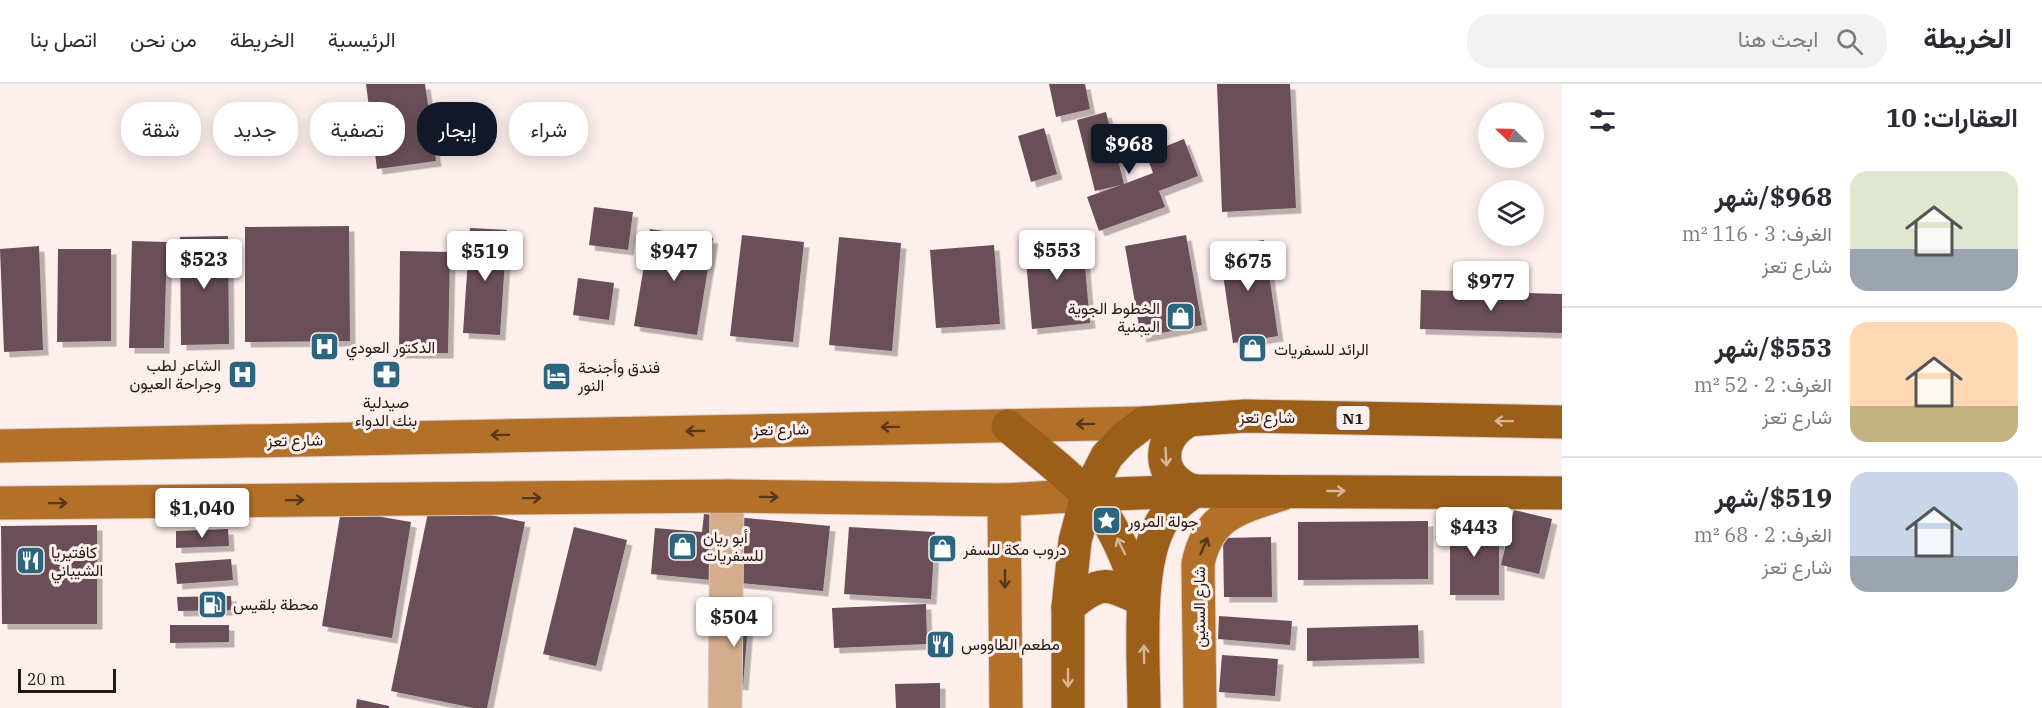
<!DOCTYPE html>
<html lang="ar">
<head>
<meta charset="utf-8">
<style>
	:root { --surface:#fff; --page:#f2f2f3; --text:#2b2b33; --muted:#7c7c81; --line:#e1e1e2; --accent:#111827 }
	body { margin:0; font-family:"IBM Plex Serif",Vazirmatn,serif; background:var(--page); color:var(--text); direction:rtl; height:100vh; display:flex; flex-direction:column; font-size:22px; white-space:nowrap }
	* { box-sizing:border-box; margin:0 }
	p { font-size:20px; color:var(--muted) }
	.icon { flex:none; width:33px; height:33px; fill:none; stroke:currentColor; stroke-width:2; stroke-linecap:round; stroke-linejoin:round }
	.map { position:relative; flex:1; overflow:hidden; direction:ltr }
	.details { display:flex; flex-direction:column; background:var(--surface); width:480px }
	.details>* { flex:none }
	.hud { position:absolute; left:18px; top:18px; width:570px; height:54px; direction:rtl; display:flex; gap:12px }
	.needle { width:39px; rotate:293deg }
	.controls { position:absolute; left:1478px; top:18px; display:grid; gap:12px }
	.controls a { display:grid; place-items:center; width:66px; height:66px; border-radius:50%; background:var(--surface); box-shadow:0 3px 15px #0003; font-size:30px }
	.scale { position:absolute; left:18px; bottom:15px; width:98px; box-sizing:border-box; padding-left:6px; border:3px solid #231815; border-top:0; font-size:16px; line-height:21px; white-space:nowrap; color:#231815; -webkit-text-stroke:4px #fdefec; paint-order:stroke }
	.price { position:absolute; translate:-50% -51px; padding:0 14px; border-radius:6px; background:#fff; color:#222; font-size:20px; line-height:39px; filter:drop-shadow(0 2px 3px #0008) }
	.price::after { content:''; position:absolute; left:50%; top:36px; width:18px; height:14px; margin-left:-9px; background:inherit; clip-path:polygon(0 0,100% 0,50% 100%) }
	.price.current { background:var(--accent); color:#fff }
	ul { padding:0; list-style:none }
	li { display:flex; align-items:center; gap:18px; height:150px; padding:0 24px }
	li+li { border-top:2px solid var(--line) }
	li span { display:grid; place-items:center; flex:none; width:168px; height:120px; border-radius:18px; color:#555 }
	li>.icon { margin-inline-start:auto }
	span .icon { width:72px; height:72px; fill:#fffc; stroke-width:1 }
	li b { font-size:26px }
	h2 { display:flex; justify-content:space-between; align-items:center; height:72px; padding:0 24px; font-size:26px }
	.chip { padding:0 21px; border-radius:24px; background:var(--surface); box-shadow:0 3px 15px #0003; font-size:21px; line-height:54px }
	.chip.current { background:var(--accent); color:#fff }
	header { display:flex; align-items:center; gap:36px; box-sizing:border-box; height:84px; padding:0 30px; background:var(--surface); border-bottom:2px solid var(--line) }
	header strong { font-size:28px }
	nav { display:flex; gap:33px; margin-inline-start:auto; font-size:21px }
	.search { width:420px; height:54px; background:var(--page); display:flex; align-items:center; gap:15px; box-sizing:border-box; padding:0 21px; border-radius:24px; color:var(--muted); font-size:22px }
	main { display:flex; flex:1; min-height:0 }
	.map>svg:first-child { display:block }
	.building { fill:#6a4f58; filter:url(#shadow) }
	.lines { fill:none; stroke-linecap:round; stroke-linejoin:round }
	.minor-casing { stroke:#dacdca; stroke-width:35 }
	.major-casing { stroke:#dacdca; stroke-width:35 }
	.highway-casing { stroke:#dacdca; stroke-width:35 }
	.minor { stroke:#d3ad8c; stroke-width:33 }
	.major { stroke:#b37028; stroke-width:33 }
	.highway { stroke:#9c5f19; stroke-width:33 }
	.oneway { stroke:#d6b598 }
	.oneway2 { stroke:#55371c }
	.labels { text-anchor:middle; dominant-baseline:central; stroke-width:6; stroke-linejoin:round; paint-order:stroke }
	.shield { fill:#fdefec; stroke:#645856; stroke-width:1.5 }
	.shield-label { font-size:15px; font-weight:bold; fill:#231815 }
	.poi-label { font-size:16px; fill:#231815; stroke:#fdefec; text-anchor:start }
	.street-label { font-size:16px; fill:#231815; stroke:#fdefec }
</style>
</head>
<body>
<header>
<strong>الخريطة</strong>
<div class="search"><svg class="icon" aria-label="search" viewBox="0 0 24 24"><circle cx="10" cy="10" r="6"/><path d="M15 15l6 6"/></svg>ابحث هنا</div>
<nav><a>الرئيسية</a><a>الخريطة</a><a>من نحن</a><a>اتصل بنا</a></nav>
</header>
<main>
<section class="details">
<h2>العقارات: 10<svg class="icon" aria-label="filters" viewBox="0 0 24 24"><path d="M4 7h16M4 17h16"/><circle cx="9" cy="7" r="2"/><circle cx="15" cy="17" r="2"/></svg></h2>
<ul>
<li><span style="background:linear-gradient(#dfe7d0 65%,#9aa5b1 0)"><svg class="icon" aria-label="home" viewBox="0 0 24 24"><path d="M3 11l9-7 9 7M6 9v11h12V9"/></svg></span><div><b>$968/شهر</b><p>الغرف: 3 · 116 m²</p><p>شارع تعز</p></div></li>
<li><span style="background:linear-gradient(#ffd9b3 70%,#c2b280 0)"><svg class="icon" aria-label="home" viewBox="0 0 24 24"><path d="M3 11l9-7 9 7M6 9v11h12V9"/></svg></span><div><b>$553/شهر</b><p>الغرف: 2 · 52 m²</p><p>شارع تعز</p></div></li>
<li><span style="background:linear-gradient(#c9d6e8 70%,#9aa5b1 0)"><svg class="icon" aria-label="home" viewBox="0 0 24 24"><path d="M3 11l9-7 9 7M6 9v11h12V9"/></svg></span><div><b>$519/شهر</b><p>الغرف: 2 · 68 m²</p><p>شارع تعز</p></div></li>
</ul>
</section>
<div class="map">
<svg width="1562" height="624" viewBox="0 0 1562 624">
	<defs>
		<filter id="shadow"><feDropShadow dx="5.5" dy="5.5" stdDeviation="0" flood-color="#0004"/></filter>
	</defs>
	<rect width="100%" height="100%" fill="#fdefec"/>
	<g class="building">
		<polygon points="366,0 425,0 436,77 377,85"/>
		<polygon points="1049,0 1085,0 1090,25 1056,33"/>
		<polygon points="1217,0 1290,0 1296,124 1222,128"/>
		<polygon points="1106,28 1124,100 1153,89 1146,70 1184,55 1198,92 1159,107 1165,123 1099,147 1087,113 1121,101 1095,107 1077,36"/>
		<polygon points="1044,44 1057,90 1031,98 1018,52"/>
		<polygon points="594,123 633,128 628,166 589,161"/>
		<polygon points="349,142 350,257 245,258 245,143"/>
		<polygon points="470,144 507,146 500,251 463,249"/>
		<polygon points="650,145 713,154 697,251 634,242"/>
		<polygon points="1082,149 1090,239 1032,245 1024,154"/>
		<polygon points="742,151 804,158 793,258 730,252"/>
		<polygon points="1186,151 1202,241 1141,253 1125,162"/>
		<polygon points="228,152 229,260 181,261 180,153"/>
		<polygon points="839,153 901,159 892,267 829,261"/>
		<polygon points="1264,156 1278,252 1233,259 1219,163"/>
		<polygon points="132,157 167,158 164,264 129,264"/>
		<polygon points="994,161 1000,240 936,244 930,166"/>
		<polygon points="39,162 43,266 4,268 0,165"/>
		<polygon points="58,165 111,165 111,257 57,258"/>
		<polygon points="400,167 450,168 448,269 399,269"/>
		<polygon points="578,194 614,199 609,236 573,231"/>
		<polygon points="1421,206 1562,210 1562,249 1420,245"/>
		<polygon points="430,419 525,438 487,624 474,624 391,607"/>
		<polygon points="341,426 411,438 392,554 322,542"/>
		<polygon points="1514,426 1552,435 1539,490 1501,481"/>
		<polygon points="704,430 830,442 823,507 651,490 655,444 702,448"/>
		<polygon points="1428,437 1428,495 1298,496 1298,438"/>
		<rect x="1450" y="437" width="49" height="74"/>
		<polygon points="97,441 97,540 2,540 1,442"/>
		<polygon points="574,443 627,456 596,582 543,570"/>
		<polygon points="849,443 935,448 931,515 844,510"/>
		<polygon points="228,445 229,462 176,464 176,447"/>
		<polygon points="1271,453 1272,513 1224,513 1223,454"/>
		<polygon points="231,475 233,496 177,500 175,479"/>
		<polygon points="231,512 232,526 178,527 177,513"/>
		<polygon points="926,520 927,560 834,564 832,524"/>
		<polygon points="725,528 749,529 743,601 719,599"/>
		<polygon points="1219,532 1292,537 1290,561 1218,555"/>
		<polygon points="170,541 229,541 229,558 170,559"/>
		<polygon points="1418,541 1419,574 1307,577 1307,544"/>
		<polygon points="1222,571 1278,575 1275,612 1219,608"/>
		<polygon points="940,599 940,624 896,624 895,600"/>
		<polygon points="357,615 389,622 389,624 356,624"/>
	</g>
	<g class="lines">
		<defs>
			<polyline id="minor" points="725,624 727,412"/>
			<g id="major">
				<polyline points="0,362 1144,339"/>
				<polyline points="1004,416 1006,624"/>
				<polyline points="0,419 727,412 1004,416 1087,411"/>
				<path d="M1200,624l-2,-144c10,-50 41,-56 84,-70"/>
			</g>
			<g id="highway">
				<path d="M1190,336c-35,17 -34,59 4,71"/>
				<path d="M1008,342c34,30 76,58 100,96 15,24 24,51 34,77"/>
				<polyline points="1087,411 1194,407 1562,409"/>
				<path d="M1068,523c32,-27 38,-25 75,-7"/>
				<polyline points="1068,624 1068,523 1075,457 1087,411 1107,372 1124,354 1144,339 1245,332 1562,338"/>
				<path d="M1144,624c0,-50 -10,-157 25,-196 7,-8 17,-15 25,-21"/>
			</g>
		</defs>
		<use href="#minor" class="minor-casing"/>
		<use href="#major" class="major-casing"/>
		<use href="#highway" class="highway-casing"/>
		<use href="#minor" class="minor"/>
		<use href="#major" class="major"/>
		<use href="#highway" class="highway"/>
	</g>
	<defs><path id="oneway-shaft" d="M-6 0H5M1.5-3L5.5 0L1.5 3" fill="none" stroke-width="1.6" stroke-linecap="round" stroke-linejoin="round" transform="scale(1.5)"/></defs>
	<g class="oneway">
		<use href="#oneway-shaft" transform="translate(1504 337) rotate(-179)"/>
		<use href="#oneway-shaft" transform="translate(1166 373) rotate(87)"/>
		<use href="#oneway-shaft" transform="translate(1336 407)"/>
		<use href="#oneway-shaft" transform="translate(1121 462) rotate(-116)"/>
		<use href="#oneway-shaft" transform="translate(1144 570) rotate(-91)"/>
		<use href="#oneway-shaft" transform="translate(1068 594) rotate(90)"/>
	</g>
	<g class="oneway2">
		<use href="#oneway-shaft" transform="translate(1085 340) rotate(179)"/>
		<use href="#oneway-shaft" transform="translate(890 343) rotate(179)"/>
		<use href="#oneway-shaft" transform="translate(695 347) rotate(179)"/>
		<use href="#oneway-shaft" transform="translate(500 351) rotate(179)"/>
		<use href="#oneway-shaft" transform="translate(769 413) rotate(1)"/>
		<use href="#oneway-shaft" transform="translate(532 414) rotate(-1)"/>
		<use href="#oneway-shaft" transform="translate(295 416) rotate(-1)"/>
		<use href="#oneway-shaft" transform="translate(58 419) rotate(-1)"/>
		<use href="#oneway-shaft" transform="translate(1204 462) rotate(-67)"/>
		<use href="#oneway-shaft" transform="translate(1005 495) rotate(90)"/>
	</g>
	<defs>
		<symbol id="shop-square" viewBox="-11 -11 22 22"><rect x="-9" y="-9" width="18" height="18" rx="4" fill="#2b667e" stroke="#fdefec"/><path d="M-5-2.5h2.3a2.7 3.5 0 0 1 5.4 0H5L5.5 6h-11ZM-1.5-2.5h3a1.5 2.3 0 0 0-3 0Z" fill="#fff"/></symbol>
		<symbol id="hospital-square" viewBox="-11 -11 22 22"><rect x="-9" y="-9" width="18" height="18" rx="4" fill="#2b667e" stroke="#fdefec"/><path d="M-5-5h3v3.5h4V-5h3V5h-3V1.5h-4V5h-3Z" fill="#fff"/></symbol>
		<symbol id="pharmacy-square" viewBox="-11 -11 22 22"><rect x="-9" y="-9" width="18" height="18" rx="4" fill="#2b667e" stroke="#fdefec"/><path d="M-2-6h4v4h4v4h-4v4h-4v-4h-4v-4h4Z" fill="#fff"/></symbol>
		<symbol id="hotel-square" viewBox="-11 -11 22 22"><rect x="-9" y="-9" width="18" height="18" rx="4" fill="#2b667e" stroke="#fdefec"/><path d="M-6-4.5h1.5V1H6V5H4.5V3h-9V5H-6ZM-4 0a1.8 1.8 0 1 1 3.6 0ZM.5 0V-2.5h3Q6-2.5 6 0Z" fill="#fff"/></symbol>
		<symbol id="sight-square" viewBox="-11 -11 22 22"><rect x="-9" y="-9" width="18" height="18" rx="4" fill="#2b667e" stroke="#fdefec"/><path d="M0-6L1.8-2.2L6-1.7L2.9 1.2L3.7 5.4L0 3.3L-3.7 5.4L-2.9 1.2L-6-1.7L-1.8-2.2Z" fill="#fff"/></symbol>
		<symbol id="restaurant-square" viewBox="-11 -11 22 22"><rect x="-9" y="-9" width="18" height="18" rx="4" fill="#2b667e" stroke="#fdefec"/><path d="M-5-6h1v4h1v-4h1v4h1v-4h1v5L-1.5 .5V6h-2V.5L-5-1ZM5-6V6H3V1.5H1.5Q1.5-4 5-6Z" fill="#fff"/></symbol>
		<symbol id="fuel-square" viewBox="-11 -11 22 22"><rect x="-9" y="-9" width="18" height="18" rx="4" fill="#2b667e" stroke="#fdefec"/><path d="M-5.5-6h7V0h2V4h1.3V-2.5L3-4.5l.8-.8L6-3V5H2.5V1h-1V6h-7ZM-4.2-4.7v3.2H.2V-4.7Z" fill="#fff"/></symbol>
	</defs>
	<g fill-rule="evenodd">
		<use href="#shop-square" x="1164" y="216" width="33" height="33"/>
		<use href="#hospital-square" x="308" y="246" width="33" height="33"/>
		<use href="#shop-square" x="1236" y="248" width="33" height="33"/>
		<use href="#hospital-square" x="226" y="274" width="33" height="33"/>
		<use href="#pharmacy-square" x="370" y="274" width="33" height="33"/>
		<use href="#hotel-square" x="540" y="276" width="33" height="33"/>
		<use href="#sight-square" x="1090" y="420" width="33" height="33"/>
		<use href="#shop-square" x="666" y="446" width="33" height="33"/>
		<use href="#shop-square" x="926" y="448" width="33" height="33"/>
		<use href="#restaurant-square" x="14" y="460" width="33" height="33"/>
		<use href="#fuel-square" x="196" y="504" width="33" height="33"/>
		<use href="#restaurant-square" x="924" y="544" width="33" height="33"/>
	</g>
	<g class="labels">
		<rect class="shield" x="1336.5" y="322" width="33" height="24" rx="4.5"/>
		<g class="shield-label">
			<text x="1353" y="334">N1</text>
		</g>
		<g class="poi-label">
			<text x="1160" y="224" text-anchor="end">الخطوط الجوية<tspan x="1160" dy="18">اليمنية</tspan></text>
			<text x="346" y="263">الدكتور العودي</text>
			<text x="1274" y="265">الرائد للسفريات</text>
			<text x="221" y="281" text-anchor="end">الشاعر لطب<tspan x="221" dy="18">وجراحة العيون</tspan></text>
			<text x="578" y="283">فندق وأجنحة<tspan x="578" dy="18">النور</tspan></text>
			<text x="386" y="318" text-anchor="middle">صيدلية<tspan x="386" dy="18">بنك الدواء</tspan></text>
			<text x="1128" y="437">جولة المرور</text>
			<text x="703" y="453">أبو ريان<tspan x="703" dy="18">للسفريات</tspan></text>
			<text x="963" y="465">دروب مكة للسفر</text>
			<text x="51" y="468">كافتيريا<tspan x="51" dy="18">الشيباني</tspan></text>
			<text x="233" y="520">محطة بلقيس</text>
			<text x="961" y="560">مطعم الطاووس</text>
		</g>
		<g class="street-label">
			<text x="1267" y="333">شارع تعز</text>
			<text transform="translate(781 345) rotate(-1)">شارع تعز</text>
			<text transform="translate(295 356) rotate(-1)">شارع تعز</text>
			<text transform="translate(1199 523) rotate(-90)">شارع الستين</text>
		</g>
	</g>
</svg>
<div class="controls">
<a><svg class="needle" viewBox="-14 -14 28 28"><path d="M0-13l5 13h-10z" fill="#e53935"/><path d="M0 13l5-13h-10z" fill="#7c7c81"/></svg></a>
<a><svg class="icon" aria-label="layers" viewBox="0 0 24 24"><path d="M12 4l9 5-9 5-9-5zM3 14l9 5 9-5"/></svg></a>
</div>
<div class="scale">20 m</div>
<b class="price current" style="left:1129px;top:91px">$968</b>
<b class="price" style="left:1057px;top:197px">$553</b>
<b class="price" style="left:485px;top:198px">$519</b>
<b class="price" style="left:674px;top:198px">$947</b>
<b class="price" style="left:204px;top:206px">$523</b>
<b class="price" style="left:1248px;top:208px">$675</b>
<b class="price" style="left:1491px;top:228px">$977</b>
<b class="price" style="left:202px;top:455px">$1,040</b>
<b class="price" style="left:1474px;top:474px">$443</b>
<b class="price" style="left:734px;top:564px">$504</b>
<div class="hud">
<a class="chip">شراء</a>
<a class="chip current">إيجار</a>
<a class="chip">تصفية</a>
<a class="chip">جديد</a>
<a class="chip">شقة</a>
</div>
</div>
</main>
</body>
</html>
